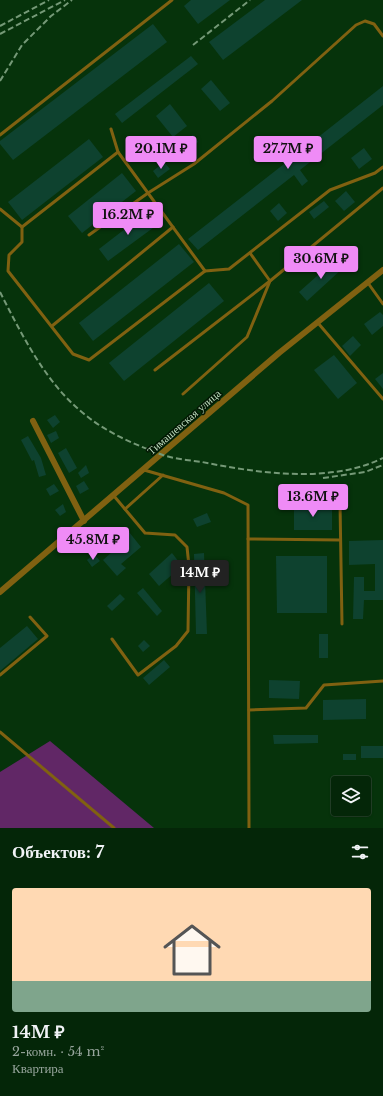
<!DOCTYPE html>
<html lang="ru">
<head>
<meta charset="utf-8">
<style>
	:root { --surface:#042608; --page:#0d2e12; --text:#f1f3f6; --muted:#97a59c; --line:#254329; --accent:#ef8bf6 }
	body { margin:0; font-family:"Libre Baskerville",serif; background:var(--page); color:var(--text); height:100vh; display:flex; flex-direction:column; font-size:15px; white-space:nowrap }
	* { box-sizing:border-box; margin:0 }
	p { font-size:13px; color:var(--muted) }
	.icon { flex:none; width:22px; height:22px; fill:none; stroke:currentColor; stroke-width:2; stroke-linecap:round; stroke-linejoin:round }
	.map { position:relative; height:828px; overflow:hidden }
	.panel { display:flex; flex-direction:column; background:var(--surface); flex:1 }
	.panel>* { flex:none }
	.fabs { position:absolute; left:331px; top:776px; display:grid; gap:8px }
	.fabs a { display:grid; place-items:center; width:40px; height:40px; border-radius:4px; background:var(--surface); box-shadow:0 1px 3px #0004,0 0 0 1px var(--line); font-size:20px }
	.price { position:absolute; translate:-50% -34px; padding:0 9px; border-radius:4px; background:var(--accent); color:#111; font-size:13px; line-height:26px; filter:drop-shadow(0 1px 2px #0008) }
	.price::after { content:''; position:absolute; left:50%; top:24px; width:12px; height:9px; margin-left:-6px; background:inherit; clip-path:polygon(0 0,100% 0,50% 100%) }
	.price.on { background:#222; color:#fff }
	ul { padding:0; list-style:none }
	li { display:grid; align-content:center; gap:8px; height:212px; padding:0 12px }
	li+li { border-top:1px solid var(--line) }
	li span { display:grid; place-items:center; height:124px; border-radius:4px; color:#555 }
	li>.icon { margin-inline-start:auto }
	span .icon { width:72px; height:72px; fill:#fffc; stroke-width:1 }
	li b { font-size:17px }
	h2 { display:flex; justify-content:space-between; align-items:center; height:48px; padding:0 12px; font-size:17px }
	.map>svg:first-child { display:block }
	.green { fill:#612766 }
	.building { fill:#0e422f }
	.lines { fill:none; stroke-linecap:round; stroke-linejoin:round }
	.lane { stroke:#806111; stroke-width:3 }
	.street { stroke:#806111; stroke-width:6 }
	.rail { stroke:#759977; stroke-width:2; stroke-dasharray:6 3; stroke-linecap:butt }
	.labels { text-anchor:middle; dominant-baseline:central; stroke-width:3; stroke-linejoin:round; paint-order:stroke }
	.street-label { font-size:11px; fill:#c2dfc1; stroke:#021703 }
</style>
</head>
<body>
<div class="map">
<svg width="383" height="828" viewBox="0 0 383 828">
	<rect width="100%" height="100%" fill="#06330b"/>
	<polygon class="green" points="50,741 154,828 0,828 0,772"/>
	<g class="building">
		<polygon points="191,0 230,0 198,24 184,6"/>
		<polygon points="265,0 302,0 223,60 209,42"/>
		<polygon points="153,24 167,42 13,160 0,144 0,141"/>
		<polygon points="191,56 198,64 122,123 115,114"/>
		<polygon points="211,80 230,103 220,111 201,89"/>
		<polygon points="383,86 383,105 300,170 308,181 302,186 294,175 198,250 188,239 284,164 283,162 302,147 303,149"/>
		<polygon points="170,104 187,126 173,137 156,116"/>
		<polygon points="193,135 198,142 187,150 182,143"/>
		<polygon points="89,139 103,157 22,220 8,202"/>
		<polygon points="364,148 372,159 359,169 351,158"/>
		<polygon points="164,162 170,169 158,178 153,171"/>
		<polygon points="122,173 136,191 82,233 68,216"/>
		<polygon points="346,191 355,202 344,211 335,201"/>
		<polygon points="324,201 329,207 314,219 309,212"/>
		<polygon points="279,203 287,213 278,221 270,211"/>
		<polygon points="147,212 157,225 108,261 99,249"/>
		<polygon points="179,244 194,262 93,341 79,323"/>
		<polygon points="335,260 343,268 307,301 299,292"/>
		<polygon points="209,283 224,301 124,381 109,363"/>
		<polygon points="380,312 383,315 383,326 372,335 364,324"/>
		<polygon points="353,336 361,345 350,356 342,346"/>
		<polygon points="334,355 357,383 338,399 314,370"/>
		<polygon points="383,373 383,389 375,379"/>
		<polygon points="55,415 60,422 53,428 47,420"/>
		<polygon points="56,431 59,438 51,443 47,435"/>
		<polygon points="28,436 41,458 46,475 39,477 34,460 32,461 21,440"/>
		<polygon points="66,448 77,468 69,473 58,453"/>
		<polygon points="86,465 89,473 81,478 78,473"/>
		<polygon points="84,481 89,489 80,494 76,486"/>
		<polygon points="54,484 59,491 50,496 46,489"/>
		<polygon points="63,504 66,512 60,516 55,510"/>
		<rect x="294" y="505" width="38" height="25"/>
		<polygon points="207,513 211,522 197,527 193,519"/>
		<polygon points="129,532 141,547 121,564 126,568 117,576 103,560 112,552 109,549"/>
		<polygon points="383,540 383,600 364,600 363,619 353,619 354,577 364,577 364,591 375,591 375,564 349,565 349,541"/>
		<polygon points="172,553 182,566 159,586 149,574"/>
		<polygon points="204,553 207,634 196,634 194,554"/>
		<polygon points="94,554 100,561 92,567 87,560"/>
		<polygon points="276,556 327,556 327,613 277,613"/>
		<polygon points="143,588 162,611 157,616 137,593"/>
		<polygon points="120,594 125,599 112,611 107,606"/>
		<polygon points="27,626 38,639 0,671 0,648"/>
		<rect x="319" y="634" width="9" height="24"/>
		<polygon points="144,640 150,646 143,652 138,646"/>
		<polygon points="164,660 170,667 149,685 143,678"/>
		<polygon points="269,680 300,681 299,699 269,698"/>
		<polygon points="366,699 366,719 323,720 323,700"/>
		<polygon points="273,735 318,735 318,743 274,744"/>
		<rect x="361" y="746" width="22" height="12"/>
		<rect x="343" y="754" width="13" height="6"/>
	</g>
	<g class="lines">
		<g class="lane">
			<polyline points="111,129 118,152 205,271"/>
			<polyline points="0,135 172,0"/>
			<polyline points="118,152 22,227 22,242 9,255 8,271 73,354 89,360 205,271 229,269 330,190 375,173 383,167"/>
			<polyline points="0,209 22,227"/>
			<polyline points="89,235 148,193 194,164 272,101 356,25 365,21 374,24 383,36"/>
			<polyline points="368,283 383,304"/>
			<polyline points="318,323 383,399"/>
			<polyline points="52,326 173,227"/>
			<polyline points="155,370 270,281 250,253"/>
			<polyline points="183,394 247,337 270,281 383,188"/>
			<polyline points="144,470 224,493 248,505 249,828"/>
			<polyline points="340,503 342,624"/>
			<polyline points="125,509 163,475"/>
			<polyline points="248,539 340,540"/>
			<polyline points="112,639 138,675 176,646 188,631 189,566 187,547 175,535 145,533 114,496"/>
			<polyline points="0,675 47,636 30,617"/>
			<polyline points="249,710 306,708 324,685 383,681"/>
			<polyline points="0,732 114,828"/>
		</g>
		<g class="street">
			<polyline points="33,421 84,521"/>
			<polyline points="0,592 279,353 383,270"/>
		</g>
		<g class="rail">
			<polyline points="0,26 49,0"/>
			<polyline points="0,34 65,0"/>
			<polyline points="193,45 250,0"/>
			<polyline points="0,81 22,45 51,16 72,0"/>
			<path d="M0,292c23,45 47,94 88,125 20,16 48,28 72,37 13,5 28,6 42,8 55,11 128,22 181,-4"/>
			<polyline points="323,478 365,472 383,465"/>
		</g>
	</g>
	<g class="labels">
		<g class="street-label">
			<text transform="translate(184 422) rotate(-41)">Тимашевская улица</text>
		</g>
	</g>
</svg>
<div class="fabs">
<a><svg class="icon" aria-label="layers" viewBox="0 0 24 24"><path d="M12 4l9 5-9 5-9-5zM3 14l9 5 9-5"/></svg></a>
</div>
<b class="price" style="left:161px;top:170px">20.1M ₽</b>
<b class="price" style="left:288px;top:170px">27.7M ₽</b>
<b class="price" style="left:128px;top:236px">16.2M ₽</b>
<b class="price" style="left:321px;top:280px">30.6M ₽</b>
<b class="price" style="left:313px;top:518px">13.6M ₽</b>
<b class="price" style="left:93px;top:561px">45.8M ₽</b>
<b class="price on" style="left:200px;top:594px">14M ₽</b>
</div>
<section class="panel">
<h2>Объектов: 7<svg class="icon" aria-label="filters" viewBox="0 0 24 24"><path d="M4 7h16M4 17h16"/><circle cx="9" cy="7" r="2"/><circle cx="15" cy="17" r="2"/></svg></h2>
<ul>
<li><span style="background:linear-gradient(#ffd9b3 75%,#7fa58c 0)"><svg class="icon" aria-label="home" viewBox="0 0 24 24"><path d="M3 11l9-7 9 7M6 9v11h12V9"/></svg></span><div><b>14M ₽</b><p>2-комн. · 54 m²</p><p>Квартира</p></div></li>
</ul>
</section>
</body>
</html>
